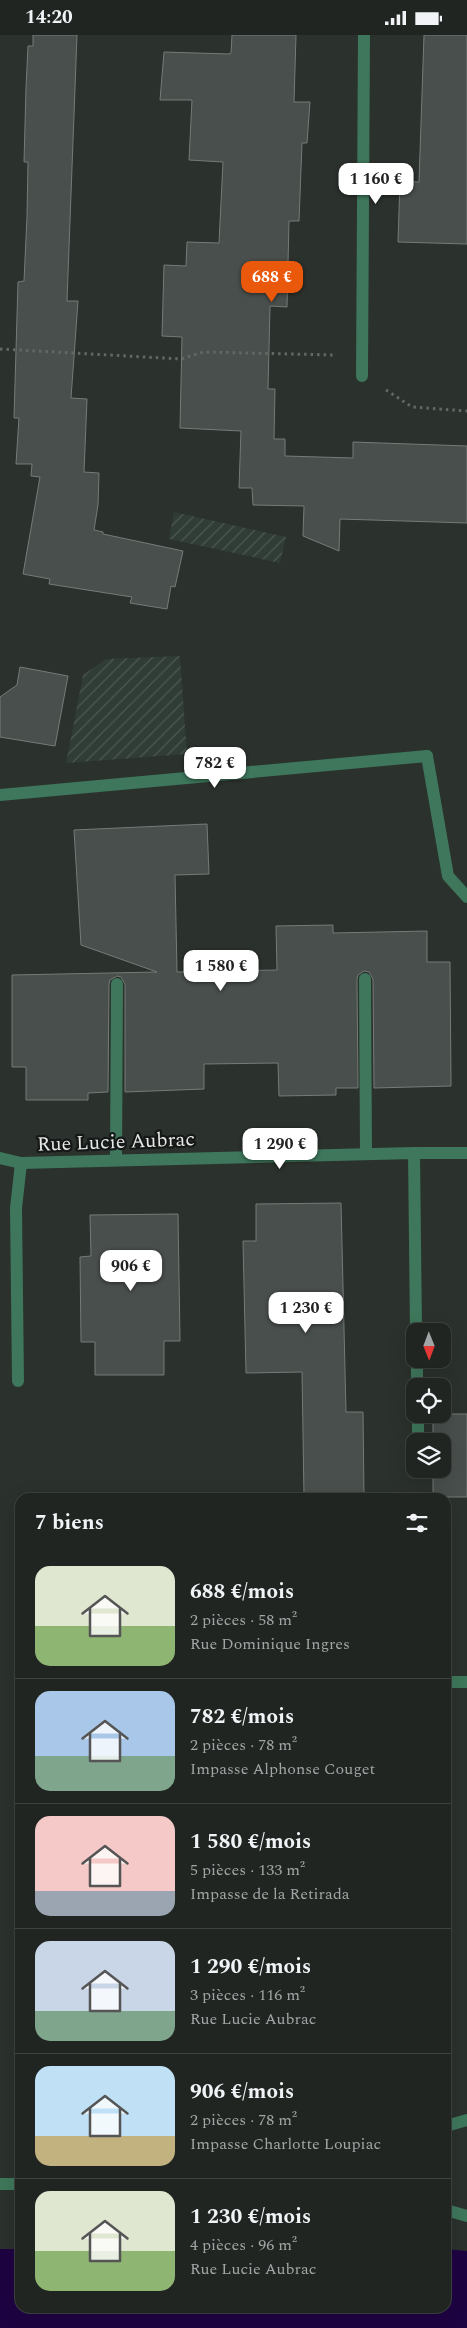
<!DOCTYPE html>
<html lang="fr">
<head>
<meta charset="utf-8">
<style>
	:root { --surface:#202522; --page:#282d2a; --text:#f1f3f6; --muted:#a2a5a5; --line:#3d4240; --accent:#ea580c }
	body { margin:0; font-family:Spectral,serif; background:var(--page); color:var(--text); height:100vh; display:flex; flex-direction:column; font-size:19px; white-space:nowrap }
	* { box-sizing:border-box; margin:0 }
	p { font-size:16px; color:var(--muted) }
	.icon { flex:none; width:28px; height:28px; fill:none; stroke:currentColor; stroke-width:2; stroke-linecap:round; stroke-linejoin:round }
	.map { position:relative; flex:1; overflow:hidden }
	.details { position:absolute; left:15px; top:1458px; width:436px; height:820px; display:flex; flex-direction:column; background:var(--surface); border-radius:15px; box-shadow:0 5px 20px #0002,0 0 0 1px var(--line) }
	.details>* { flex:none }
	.needle { width:32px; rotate:179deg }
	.fabs { position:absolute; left:406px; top:1288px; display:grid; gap:10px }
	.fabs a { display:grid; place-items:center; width:45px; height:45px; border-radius:10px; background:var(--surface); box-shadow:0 5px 20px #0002,0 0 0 1px var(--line); font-size:25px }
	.price { position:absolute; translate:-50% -42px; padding:0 11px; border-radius:10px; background:#fff; color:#222; font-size:16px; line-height:32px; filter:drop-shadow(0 1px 2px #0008) }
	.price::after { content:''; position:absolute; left:50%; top:30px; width:15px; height:11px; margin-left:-8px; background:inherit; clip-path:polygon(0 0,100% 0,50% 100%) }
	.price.on { background:var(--accent); color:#fff }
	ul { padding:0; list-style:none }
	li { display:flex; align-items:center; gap:15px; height:125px; padding:0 20px }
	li+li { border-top:1px solid var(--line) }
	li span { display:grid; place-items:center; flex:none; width:140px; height:100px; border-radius:15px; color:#555 }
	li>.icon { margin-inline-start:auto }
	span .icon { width:60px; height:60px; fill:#fffc; stroke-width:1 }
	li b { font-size:21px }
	h2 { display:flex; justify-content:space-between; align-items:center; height:60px; padding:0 20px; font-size:21px }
	.status { display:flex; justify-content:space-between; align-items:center; height:35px; padding:0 25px; background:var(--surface); direction:ltr }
	.status svg { height:14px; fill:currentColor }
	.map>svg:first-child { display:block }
	.industrial { fill:url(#industrial-furrows) }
	.water { fill:#1e0342 }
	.building { fill:#494f4c; stroke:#757c78 }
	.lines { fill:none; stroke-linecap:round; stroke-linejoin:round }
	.path { stroke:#636865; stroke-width:3; stroke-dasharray:2.5 4; stroke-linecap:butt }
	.service { stroke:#3e775b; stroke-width:12 }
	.minor { stroke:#3e775b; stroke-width:12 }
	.labels { text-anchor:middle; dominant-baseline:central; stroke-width:4.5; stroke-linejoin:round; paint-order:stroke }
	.street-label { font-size:20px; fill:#e5e9e7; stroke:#151816 }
</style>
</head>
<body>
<div class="status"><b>14:20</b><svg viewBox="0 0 49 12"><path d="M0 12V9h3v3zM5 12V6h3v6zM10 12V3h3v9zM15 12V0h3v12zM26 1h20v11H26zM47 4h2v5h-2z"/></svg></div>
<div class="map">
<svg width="467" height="2293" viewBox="0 0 467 2293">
	<defs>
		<pattern id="industrial-furrows" width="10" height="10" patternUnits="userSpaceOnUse" patternTransform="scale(1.25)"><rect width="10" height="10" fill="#303c36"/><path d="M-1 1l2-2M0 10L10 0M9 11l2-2" fill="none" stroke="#4e5853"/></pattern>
	</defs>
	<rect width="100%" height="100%" fill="#2b312d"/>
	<g class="industrial">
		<polygon points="174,477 286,502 280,528 169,504"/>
		<polygon points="180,621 187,719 66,728 83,640 106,624"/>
	</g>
	<polygon class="water" points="0,2214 20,2214 20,2272 446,2272 446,2214 467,2216 467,2293 0,2293"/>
	<g class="building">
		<polygon points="33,0 77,0 67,266 78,266 71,363 87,364 84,437 99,438 98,470 94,495 103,497 103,499 183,516 175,552 171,551 167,574 130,568 132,562 49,549 50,544 23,539 40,442 31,441 32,429 16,429 19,383 14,383 18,247 24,246 27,182 28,127 24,127 26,53 28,11 33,11"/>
		<polygon points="232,0 296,0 294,67 310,67 307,108 302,108 299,186 289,186 287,272 270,271 268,354 275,354 274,404 285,404 285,421 353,423 353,407 467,411 467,488 340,484 339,516 303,501 304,471 253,470 252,453 239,453 241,396 180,393 182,302 162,301 164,230 186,231 187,207 219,208 223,127 189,125 192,65 160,65 164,17 229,19 231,18"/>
		<polygon points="424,0 467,0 467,209 398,207 400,146 419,147"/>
		<polygon points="20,632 68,641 55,711 0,702 0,662 17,650"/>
		<polygon points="207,789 209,839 175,840 177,937 277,935 276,891 333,890 333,898 427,896 427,927 450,927 451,1051 374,1053 373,944 369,937 364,936 358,940 357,944 358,1053 336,1053 336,1060 279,1061 278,1028 204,1029 204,1054 125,1057 125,949 121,942 117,941 110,945 109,949 108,1057 88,1058 88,1065 26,1065 26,1032 12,1032 12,940 157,937 81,910 74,795"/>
		<polygon points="341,1168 346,1377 363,1377 364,1462 304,1462 302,1337 246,1338 243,1206 256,1206 256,1169"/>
		<polygon points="178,1179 180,1306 164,1306 164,1340 95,1340 95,1307 81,1307 80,1222 91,1221 90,1180"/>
		<polygon points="433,1379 467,1379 467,1462 433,1462 433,1434 442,1434 442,1406 433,1406"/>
	</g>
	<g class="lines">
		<g class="path">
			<polyline points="0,314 181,324 203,317 335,320"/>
			<polyline points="386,355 412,372 467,376"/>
		</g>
		<polyline class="service" points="427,721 448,841 467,862"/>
		<g class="minor">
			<polyline points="362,341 364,0"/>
			<polyline points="0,760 427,721"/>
			<polyline points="365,944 366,1119"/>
			<polyline points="414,1118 467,1118"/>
			<polyline points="0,1123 21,1128 414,1118 416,1296"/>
			<polyline points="116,1125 117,949"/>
			<polyline points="417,1324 417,1351"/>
			<polyline points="18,1346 16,1173 21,1128"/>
			<polyline points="418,1379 418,1406"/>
			<polyline points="418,1434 418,1435"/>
			<polyline points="446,1647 467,1647"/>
			<polyline points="446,2091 467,2085"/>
			<polyline points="0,2149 20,2149"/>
			<polyline points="446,2175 467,2181"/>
		</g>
	</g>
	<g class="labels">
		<g class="street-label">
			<text transform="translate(116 1107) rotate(-2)">Rue Lucie Aubrac</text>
		</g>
	</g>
</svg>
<div class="fabs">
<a><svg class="needle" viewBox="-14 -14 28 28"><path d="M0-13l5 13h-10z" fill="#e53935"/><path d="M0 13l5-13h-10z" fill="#a2a5a5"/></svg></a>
<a><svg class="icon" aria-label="locate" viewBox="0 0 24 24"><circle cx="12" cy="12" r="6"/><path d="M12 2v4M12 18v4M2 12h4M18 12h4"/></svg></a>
<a><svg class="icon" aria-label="layers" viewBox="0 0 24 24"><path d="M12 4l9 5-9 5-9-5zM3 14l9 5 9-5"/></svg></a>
</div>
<b class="price" style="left:376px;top:170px">1 160 €</b>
<b class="price on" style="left:272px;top:268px">688 €</b>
<b class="price" style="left:215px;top:754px">782 €</b>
<b class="price" style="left:221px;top:957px">1 580 €</b>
<b class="price" style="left:280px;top:1135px">1 290 €</b>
<b class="price" style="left:131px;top:1257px">906 €</b>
<b class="price" style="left:306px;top:1299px">1 230 €</b>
<section class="details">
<h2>7 biens<svg class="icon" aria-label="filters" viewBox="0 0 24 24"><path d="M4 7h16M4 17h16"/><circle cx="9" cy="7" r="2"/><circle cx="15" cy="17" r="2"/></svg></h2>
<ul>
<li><span style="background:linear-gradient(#dfe7d0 60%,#8fb573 0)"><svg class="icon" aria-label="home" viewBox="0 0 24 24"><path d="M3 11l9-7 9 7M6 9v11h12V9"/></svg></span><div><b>688 €/mois</b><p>2 pièces · 58 m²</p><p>Rue Dominique Ingres</p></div></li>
<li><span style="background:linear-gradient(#a9c7e8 65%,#7fa58c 0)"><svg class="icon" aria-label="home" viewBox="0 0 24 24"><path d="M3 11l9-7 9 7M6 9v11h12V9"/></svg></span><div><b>782 €/mois</b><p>2 pièces · 78 m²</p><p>Impasse Alphonse Couget</p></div></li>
<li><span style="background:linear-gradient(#f6c9c9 75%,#9aa5b1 0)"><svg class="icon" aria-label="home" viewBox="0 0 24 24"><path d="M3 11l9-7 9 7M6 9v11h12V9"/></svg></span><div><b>1 580 €/mois</b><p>5 pièces · 133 m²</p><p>Impasse de la Retirada</p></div></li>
<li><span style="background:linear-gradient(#c9d6e8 70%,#7fa58c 0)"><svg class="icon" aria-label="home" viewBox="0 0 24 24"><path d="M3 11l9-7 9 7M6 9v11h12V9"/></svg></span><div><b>1 290 €/mois</b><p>3 pièces · 116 m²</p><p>Rue Lucie Aubrac</p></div></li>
<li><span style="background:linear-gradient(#bfe0f5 70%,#c2b280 0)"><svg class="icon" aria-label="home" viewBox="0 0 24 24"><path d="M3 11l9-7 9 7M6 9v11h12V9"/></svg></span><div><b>906 €/mois</b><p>2 pièces · 78 m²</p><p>Impasse Charlotte Loupiac</p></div></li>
<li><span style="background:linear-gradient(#dfe7d0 60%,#8fb573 0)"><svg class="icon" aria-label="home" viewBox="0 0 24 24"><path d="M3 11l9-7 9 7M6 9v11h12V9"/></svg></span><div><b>1 230 €/mois</b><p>4 pièces · 96 m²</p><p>Rue Lucie Aubrac</p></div></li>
</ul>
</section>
</div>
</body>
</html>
